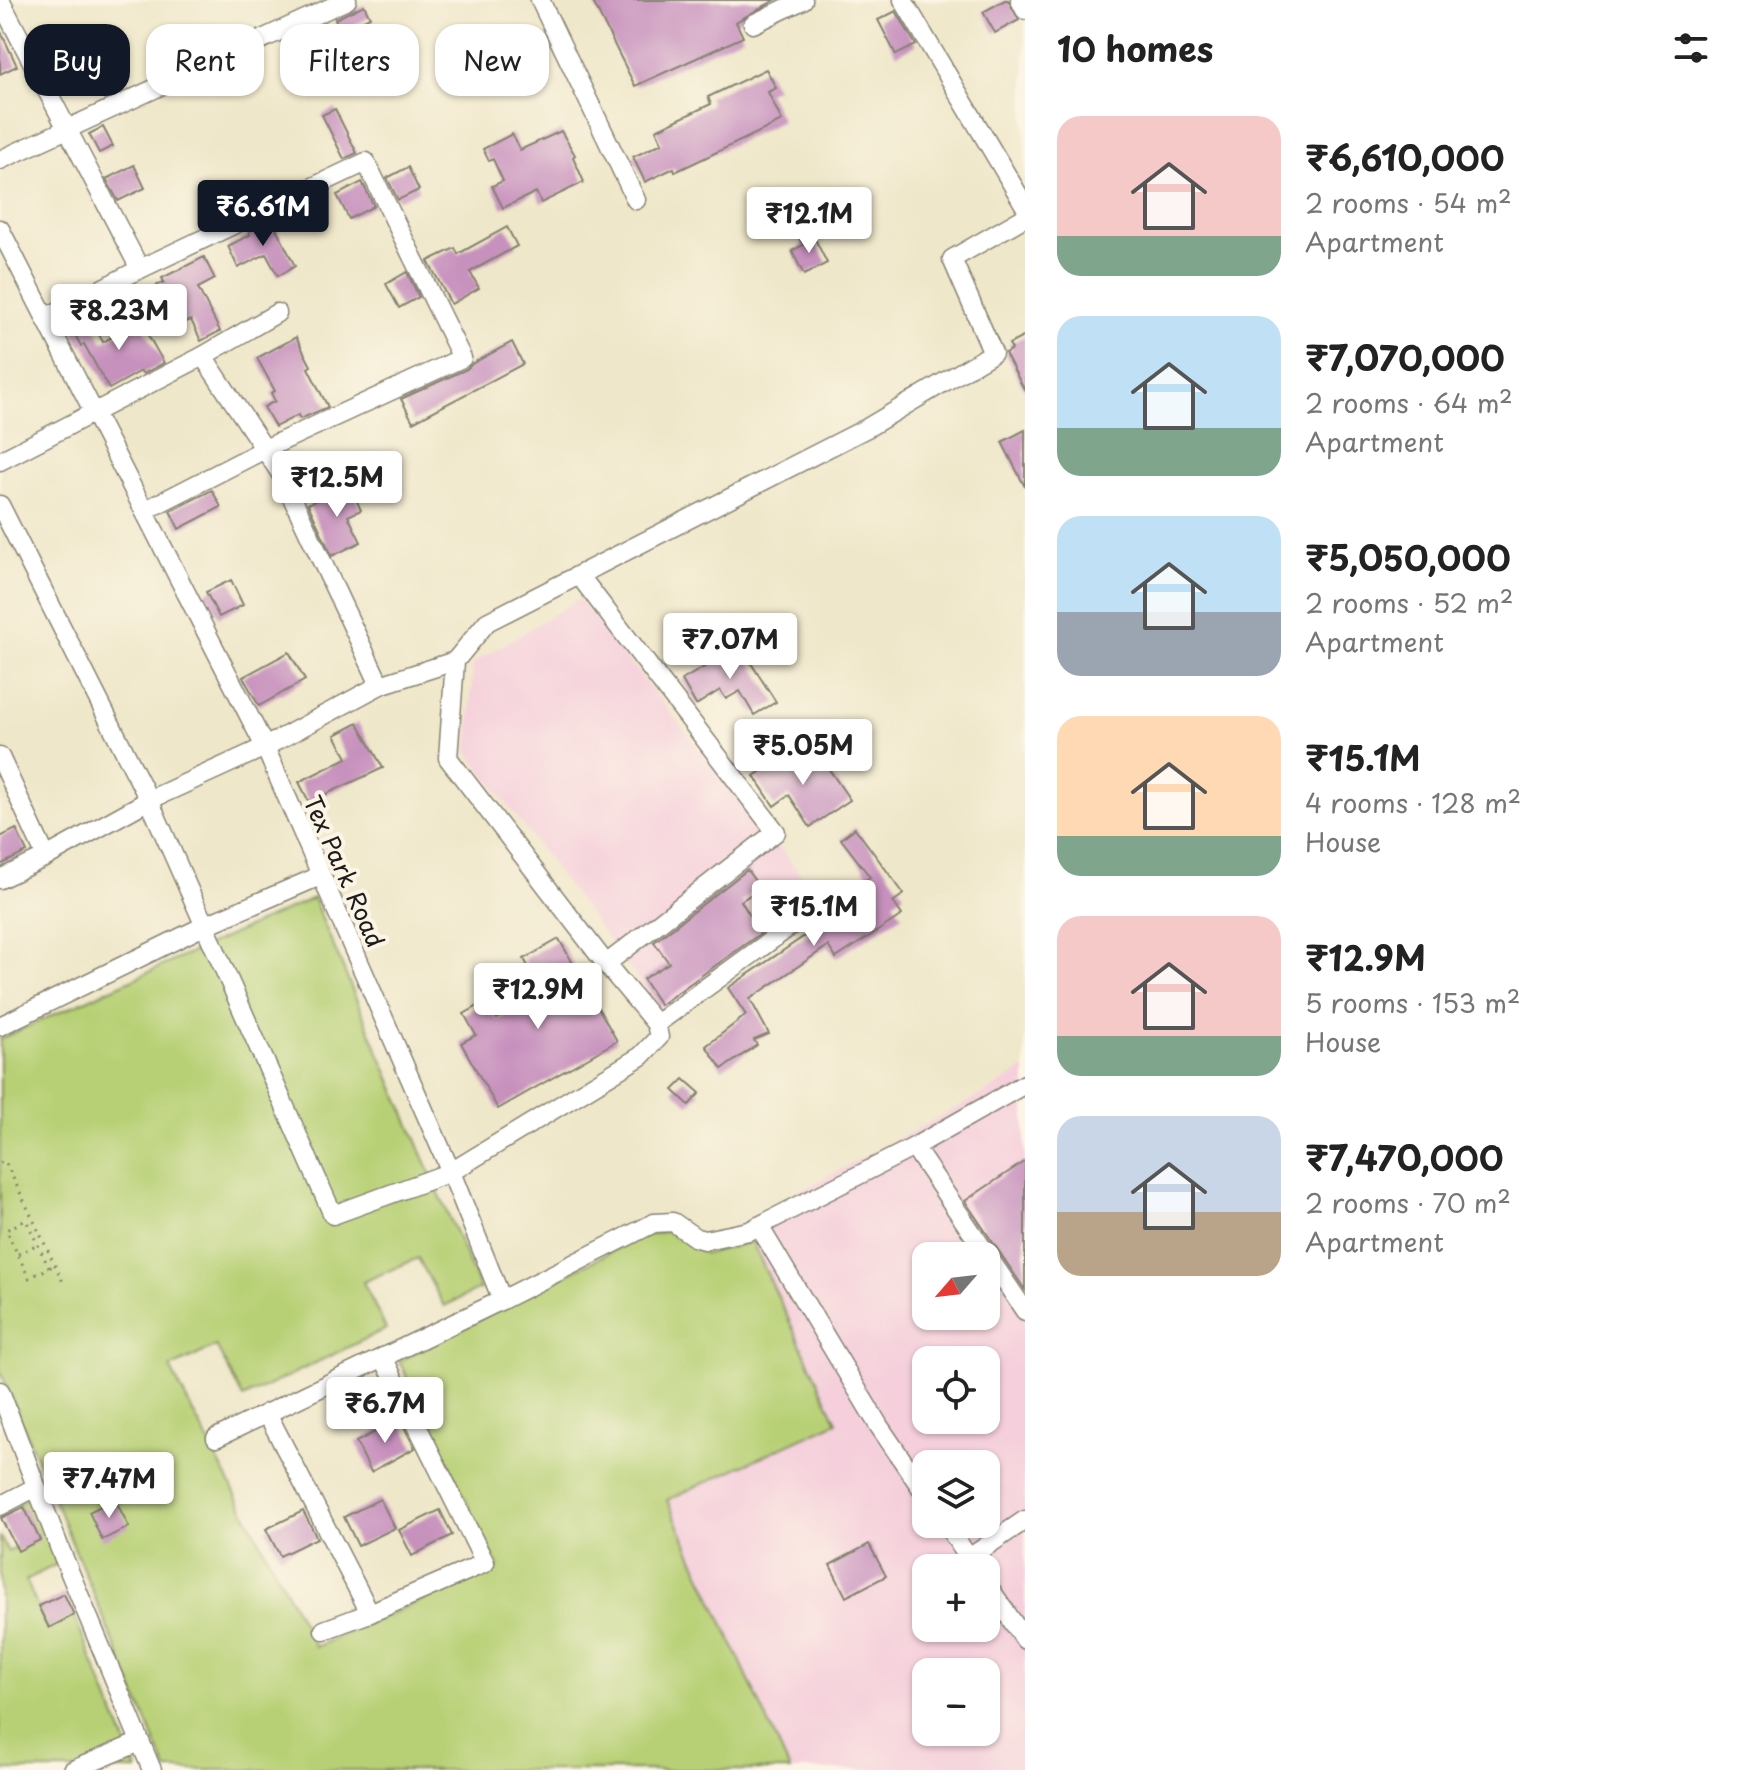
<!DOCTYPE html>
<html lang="en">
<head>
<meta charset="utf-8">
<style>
	:root { --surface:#fff; --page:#f2f2f2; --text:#222; --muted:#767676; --accent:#111827 }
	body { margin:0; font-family:"Playpen Sans",sans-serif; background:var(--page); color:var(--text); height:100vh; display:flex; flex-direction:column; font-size:30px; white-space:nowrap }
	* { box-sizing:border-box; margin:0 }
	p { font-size:26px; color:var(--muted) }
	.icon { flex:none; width:44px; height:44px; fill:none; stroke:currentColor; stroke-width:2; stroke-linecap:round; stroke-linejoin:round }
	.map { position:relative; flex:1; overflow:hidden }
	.details { display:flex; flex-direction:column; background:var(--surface); width:720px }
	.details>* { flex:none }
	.hud { position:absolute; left:24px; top:24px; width:760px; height:72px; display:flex; gap:16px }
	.needle { width:52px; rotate:242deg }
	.tools { position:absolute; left:912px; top:1242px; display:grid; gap:16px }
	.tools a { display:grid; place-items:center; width:88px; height:88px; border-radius:16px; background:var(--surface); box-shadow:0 2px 6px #0004; font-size:40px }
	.price { position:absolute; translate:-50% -68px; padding:0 18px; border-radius:8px; background:#fff; color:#222; font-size:26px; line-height:52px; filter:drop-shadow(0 2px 4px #0008) }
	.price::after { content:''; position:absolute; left:50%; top:48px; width:24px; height:18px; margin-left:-12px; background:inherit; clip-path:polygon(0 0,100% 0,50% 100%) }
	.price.active { background:var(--accent); color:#fff }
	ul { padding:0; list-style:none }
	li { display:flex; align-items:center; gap:24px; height:200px; padding:0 32px }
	li span { display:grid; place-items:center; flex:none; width:224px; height:160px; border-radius:24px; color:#555 }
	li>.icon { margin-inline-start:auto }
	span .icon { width:96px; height:96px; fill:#fffc; stroke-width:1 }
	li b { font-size:34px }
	h2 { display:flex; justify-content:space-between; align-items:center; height:96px; padding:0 32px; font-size:34px }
	.pill { padding:0 28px; border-radius:24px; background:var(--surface); box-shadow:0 2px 6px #0004; font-size:28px; line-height:72px }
	.pill.active { background:var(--accent); color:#fff }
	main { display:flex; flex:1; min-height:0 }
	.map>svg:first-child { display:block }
	.built { fill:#f5cfdb; fill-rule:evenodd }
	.green { fill:#b7d075; stroke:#6a7648; stroke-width:2 }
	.building { fill:#c791be }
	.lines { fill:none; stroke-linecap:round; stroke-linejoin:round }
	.minor-casing { stroke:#868272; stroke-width:21 }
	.path { stroke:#868272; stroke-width:3; stroke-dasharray:2 6; stroke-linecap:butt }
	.minor { stroke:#fff; stroke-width:18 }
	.labels { text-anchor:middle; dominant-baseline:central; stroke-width:8; stroke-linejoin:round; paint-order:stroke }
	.street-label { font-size:24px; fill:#1c1c1c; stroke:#fcf5e5 }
</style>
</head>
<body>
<main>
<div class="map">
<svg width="1025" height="1770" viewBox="0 0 1025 1770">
	<rect width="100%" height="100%" fill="#fcf5e5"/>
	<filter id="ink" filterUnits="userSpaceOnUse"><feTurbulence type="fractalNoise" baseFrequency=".0125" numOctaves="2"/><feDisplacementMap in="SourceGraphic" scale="16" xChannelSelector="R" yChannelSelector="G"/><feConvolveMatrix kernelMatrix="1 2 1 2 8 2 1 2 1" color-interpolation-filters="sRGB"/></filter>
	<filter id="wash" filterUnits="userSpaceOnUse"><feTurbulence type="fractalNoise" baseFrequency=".006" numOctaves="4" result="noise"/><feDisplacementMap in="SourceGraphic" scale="32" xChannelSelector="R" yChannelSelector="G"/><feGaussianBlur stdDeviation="1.8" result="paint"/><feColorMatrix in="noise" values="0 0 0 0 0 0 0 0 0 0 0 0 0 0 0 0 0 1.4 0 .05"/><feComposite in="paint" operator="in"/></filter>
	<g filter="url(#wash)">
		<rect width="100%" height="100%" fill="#efe7c9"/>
		<g class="built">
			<polygon points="579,599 814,891 662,1012 468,752 473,663"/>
			<path d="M1025,1068v702h-235l-123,-270 170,-78 -94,-201 249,-132zM926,1256h60v60h-60zM926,1360h60v60h-60zM926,1464h60v60h-60zM926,1568h60v60h-60zM926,1672h60v60h-60z"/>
		</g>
		<g class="green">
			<polygon points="313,898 480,1289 444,1306 418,1258 363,1282 386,1329 243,1398 216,1346 170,1368 315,1647 498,1567 399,1361 641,1236 667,1231 705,1254 752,1242 837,1422 667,1500 790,1770 167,1770 0,1370 0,1039"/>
			<polygon points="31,1496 57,1564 26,1580 46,1627 74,1615 137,1770 0,1770 0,1536 8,1552 33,1539 18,1503"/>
		</g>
		<g id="blocks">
			<g class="building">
				<polygon points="592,0 775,0 736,22 743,37 635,86"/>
				<polygon points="1005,0 1008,0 1019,20 995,33 983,12"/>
				<polygon points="364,5 370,17 341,31 335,19"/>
				<polygon points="896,11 916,45 896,55 878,20"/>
				<polygon points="0,30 17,66 0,74"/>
				<polygon points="766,69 776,88 768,92 782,121 675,172 674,168 645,182 633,157 662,143 656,130 711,104 708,97"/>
				<polygon points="335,109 357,153 344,159 322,115"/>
				<polygon points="103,127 113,146 99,153 89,134"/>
				<polygon points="561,131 575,155 573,157 584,182 541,203 536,192 503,208 492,186 503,181 493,159 489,161 483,149 512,134 520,150"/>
				<polygon points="134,165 145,188 118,201 106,179"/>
				<polygon points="408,167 419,190 398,200 387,178"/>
				<polygon points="362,182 374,206 349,219 337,195"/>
				<polygon points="272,220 295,266 278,276 266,254 238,268 228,246 250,235 249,231"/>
				<polygon points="507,227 517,246 470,272 479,288 451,304 428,261 455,248 458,254"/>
				<polygon points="812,233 827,263 804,275 792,251 803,245 800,239"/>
				<polygon points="204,257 215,279 198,288 220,331 201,341 191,320 183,323 175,300 148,313 139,295 164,282 162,278"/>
				<polygon points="407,272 419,297 399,308 386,284"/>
				<polygon points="91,319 103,342 140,321 164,363 143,374 141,371 109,389 84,344 81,346 72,329"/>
				<polygon points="1025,336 1025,391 1005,353 1012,349 1009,344"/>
				<polygon points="296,337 311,366 308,368 328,407 300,419 298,415 275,427 264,407 275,401 271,393 275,391 257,358"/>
				<polygon points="512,342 523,364 413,422 401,399 467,369 473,363"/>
				<polygon points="1025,430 1025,487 1002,442"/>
				<polygon points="349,484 361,510 348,516 361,542 332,556 308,504"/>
				<polygon points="212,490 221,507 179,529 170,511"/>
				<polygon points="231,580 243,605 219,617 206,592"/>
				<polygon points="740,646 776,702 754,715 740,691 726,699 720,690 696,705 682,680"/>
				<polygon points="289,652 305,680 259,706 243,677"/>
				<polygon points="358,723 383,768 309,802 299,782 347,758 335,735"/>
				<polygon points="788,753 797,766 807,760 811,767 822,759 850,800 810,827 789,795 774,806 754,776"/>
				<polygon points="855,828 904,894 893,902 902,915 836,958 828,946 750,999 769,1034 754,1040 757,1045 722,1069 706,1046 746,1015 728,988 859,899 852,889 870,877 841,839"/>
				<polygon points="16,829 27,852 0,865 0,837"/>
				<polygon points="747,870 760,888 741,901 761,933 660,1005 643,979 669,963 654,942"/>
				<polygon points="559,939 617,1041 498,1109 461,1043 476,1035 464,1014 487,1001 497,1019 543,993 524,959"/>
				<polygon points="684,1079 700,1093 689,1105 673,1090"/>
				<polygon points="1025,1161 1025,1290 965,1201"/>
				<polygon points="400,1419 415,1448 371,1472 356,1442"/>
				<polygon points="115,1499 129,1527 102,1540 89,1512"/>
				<polygon points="380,1499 395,1528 358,1546 344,1517"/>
				<polygon points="24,1507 40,1540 18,1551 1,1518"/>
				<polygon points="440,1510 452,1535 412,1556 399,1530"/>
				<polygon points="303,1511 317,1538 280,1556 266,1529"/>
				<polygon points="869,1544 886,1576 846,1597 830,1565"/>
				<polygon points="64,1594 74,1615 49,1628 38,1606"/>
			</g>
		</g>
	</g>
	<g filter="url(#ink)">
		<use href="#blocks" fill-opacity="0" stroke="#868272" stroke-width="2"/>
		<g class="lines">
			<defs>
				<g id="minor">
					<polyline points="0,0 140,269"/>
					<polyline points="540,0 636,200"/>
					<polyline points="903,0 1025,206"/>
					<polyline points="1020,0 1025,10"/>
					<polyline points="753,24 803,0"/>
					<polyline points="0,160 347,0"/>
					<polyline points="0,229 265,747 451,1172 502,1300 654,1223 673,1222 696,1238 705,1240 749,1231 914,1147 1025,1084"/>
					<polyline points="45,318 140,269 366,162 462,358 267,448 144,511"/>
					<polyline points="203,356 281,474 380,685"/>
					<polyline points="0,461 203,356 277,313"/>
					<polyline points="0,505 149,800 333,1215 451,1172 641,1056 659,1037 656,1024 606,964 448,758 455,661 487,622 867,428 993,353 952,259 1025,217"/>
					<polyline points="579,575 776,832 606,964"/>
					<polyline points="0,757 46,857 0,879"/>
					<polyline points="46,857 149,800 265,747 380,685 455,661"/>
					<polyline points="656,1024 803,917"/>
					<polyline points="0,1026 206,925 320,876"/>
					<polyline points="914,1147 1025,1311"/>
					<polyline points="759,1226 879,1426 926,1495"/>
					<polyline points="0,1391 60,1549 152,1770"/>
					<polyline points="267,1413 370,1613"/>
					<polyline points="216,1438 502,1300"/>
					<polyline points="0,1506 36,1487"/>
					<polyline points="946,1524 974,1566"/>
					<polyline points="969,1558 1025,1520"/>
					<polyline points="986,1583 1025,1640"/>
					<polyline points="324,1630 370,1613 485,1563 383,1357"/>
					<polyline points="73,1770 140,1742"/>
				</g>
			</defs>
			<use href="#minor" class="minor-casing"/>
			<g class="path">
				<polyline points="0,1163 5,1161 63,1282"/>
				<polyline points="18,1254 38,1244"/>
				<polyline points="49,1268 26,1220 6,1230 29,1278 55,1265"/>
			</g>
			<use href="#minor" class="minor"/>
		</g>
	</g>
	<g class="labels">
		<g class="street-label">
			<text transform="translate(345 871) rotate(66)">Tex Park Road</text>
		</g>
	</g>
</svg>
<div class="tools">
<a><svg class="needle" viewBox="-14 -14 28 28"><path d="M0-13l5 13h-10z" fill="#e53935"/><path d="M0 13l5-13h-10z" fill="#767676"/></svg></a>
<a><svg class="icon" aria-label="locate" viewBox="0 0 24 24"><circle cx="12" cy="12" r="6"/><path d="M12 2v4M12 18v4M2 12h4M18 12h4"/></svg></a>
<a><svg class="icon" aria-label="layers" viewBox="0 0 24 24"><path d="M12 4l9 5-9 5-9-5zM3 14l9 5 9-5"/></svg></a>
<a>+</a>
<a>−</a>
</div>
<b class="price active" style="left:263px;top:248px">₹6.61M</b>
<b class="price" style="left:809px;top:255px">₹12.1M</b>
<b class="price" style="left:119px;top:352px">₹8.23M</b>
<b class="price" style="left:337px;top:519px">₹12.5M</b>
<b class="price" style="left:730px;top:681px">₹7.07M</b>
<b class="price" style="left:803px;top:787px">₹5.05M</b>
<b class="price" style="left:814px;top:948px">₹15.1M</b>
<b class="price" style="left:538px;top:1031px">₹12.9M</b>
<b class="price" style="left:385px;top:1445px">₹6.7M</b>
<b class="price" style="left:109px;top:1520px">₹7.47M</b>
<div class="hud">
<a class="pill active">Buy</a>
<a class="pill">Rent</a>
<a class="pill">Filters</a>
<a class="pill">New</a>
</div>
</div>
<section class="details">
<h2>10 homes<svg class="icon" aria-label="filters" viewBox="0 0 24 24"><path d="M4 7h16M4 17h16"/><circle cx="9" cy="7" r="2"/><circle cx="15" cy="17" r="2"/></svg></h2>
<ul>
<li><span style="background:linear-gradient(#f6c9c9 75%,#7fa58c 0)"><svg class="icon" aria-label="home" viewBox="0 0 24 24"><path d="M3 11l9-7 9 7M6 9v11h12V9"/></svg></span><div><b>₹6,610,000</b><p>2 rooms · 54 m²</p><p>Apartment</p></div></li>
<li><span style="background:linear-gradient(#bfe0f5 70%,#7fa58c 0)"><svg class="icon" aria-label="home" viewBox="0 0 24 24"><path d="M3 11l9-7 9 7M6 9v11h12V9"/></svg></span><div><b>₹7,070,000</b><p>2 rooms · 64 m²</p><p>Apartment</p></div></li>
<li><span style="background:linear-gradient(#bfe0f5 60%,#9aa5b1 0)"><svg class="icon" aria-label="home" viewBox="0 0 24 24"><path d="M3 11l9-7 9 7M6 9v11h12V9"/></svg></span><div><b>₹5,050,000</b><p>2 rooms · 52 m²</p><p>Apartment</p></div></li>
<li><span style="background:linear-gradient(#ffd9b3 75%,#7fa58c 0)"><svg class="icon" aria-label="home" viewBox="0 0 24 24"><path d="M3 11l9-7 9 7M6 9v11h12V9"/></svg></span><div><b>₹15.1M</b><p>4 rooms · 128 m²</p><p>House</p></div></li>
<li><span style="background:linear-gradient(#f6c9c9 75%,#7fa58c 0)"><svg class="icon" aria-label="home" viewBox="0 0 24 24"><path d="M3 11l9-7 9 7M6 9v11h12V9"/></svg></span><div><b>₹12.9M</b><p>5 rooms · 153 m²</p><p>House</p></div></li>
<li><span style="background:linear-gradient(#c9d6e8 60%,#b9a48a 0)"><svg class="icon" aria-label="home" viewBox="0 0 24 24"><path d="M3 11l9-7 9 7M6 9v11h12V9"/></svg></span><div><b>₹7,470,000</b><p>2 rooms · 70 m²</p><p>Apartment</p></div></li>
</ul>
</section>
</main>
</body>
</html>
